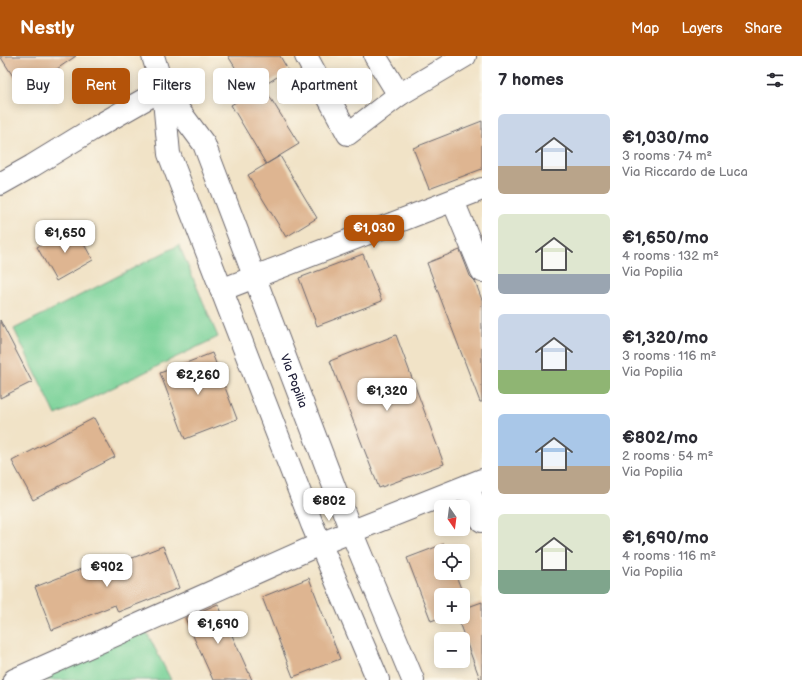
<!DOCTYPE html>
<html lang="en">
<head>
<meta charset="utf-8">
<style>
	:root { --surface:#fff; --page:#f2f2f3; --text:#2b2b33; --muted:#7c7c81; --accent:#b45309 }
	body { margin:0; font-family:"Balsamiq Sans",sans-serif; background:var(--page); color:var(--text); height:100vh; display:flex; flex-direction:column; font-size:15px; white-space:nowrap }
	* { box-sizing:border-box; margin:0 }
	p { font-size:13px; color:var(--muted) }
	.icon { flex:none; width:22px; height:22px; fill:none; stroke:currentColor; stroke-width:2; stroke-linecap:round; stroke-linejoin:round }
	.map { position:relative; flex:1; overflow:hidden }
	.sheet { display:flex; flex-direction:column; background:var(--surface); width:320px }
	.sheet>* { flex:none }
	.guide { position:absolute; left:12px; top:12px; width:380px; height:36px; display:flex; gap:8px }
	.needle { width:26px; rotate:166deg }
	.fabs { position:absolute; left:434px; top:444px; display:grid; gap:8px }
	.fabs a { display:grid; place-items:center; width:36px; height:36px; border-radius:6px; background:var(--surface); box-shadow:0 2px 10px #0003; font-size:20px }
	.price { position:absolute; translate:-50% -34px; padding:0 9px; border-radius:8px; background:#fff; color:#222; font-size:13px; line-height:26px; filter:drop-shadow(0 1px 2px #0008) }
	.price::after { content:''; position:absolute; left:50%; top:24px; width:12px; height:9px; margin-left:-6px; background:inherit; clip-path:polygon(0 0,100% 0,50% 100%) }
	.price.on { background:var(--accent); color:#fff }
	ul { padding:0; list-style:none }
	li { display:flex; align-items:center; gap:12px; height:100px; padding:0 16px }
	li span { display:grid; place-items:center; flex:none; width:112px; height:80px; border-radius:6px; color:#555 }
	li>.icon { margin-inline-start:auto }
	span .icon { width:48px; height:48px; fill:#fffc; stroke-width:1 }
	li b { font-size:17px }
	h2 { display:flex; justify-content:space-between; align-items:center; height:48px; padding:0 16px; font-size:17px }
	.tag { padding:0 14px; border-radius:6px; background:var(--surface); box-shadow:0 2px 10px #0003; font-size:14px; line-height:36px }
	.tag.on { background:var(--accent); color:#fff }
	header { display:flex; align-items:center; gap:24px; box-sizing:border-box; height:56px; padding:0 20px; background:var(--accent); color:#fff }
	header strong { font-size:19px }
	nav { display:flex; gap:22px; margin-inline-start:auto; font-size:14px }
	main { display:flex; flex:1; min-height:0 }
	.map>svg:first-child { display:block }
	.green { fill:#79d298; stroke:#4e7a6a }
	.building { fill:#deb591 }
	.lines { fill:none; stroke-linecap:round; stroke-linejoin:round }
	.minor-casing { stroke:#6a666c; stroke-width:24 }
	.minor { stroke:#fff; stroke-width:22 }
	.labels { text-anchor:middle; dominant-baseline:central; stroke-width:3; stroke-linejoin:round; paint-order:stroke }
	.street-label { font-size:12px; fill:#22223b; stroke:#fbf7ec }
</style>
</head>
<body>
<header>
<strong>Nestly</strong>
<nav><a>Map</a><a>Layers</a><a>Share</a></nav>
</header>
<main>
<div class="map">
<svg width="482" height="624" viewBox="0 0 482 624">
	<rect width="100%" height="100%" fill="#fbf7ec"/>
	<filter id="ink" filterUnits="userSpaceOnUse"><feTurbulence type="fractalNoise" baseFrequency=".025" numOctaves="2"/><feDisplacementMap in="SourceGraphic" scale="8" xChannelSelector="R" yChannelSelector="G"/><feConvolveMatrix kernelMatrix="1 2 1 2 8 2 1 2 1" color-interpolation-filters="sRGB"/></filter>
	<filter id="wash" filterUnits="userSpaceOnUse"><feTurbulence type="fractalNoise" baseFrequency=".012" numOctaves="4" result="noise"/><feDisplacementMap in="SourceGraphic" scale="16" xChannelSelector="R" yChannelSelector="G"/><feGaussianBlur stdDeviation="0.9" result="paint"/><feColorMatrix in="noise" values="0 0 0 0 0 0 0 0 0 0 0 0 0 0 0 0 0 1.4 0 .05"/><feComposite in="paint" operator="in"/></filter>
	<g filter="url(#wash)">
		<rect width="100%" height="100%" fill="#f1e3c7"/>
		<g class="green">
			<polygon points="179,189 218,281 56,359 14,273"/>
			<polygon points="142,567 171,624 14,624"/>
		</g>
		<g id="blocks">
			<g class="building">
				<polygon points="0,0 76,0 23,36"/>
				<polygon points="228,0 280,0 288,14 263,30 299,88 266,108 231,49 251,37"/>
				<polygon points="482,65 482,113 429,133 413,92"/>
				<polygon points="280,100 317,162 286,181 248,119"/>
				<polygon points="74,171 93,204 56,225 37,191"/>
				<polygon points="460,194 470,220 475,225 482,244 482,346 480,346 427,207"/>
				<polygon points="363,198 382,245 317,270 299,222"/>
				<polygon points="0,264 32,326 0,342"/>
				<polygon points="396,279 444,408 379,432 330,305"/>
				<polygon points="212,297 237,363 185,383 160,317"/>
				<polygon points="94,362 115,401 33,444 12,405"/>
				<polygon points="444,488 447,495 441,495 441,517 455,517 468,551 482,546 482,623 480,623 457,561 463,561 463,539 441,539 441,561 442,561 431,565 407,502"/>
				<polygon points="163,490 179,532 118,556 115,549 52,574 35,531 99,506 102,514"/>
				<polygon points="309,522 340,603 293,621 262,541"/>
				<polygon points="218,548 252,624 213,624 185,562"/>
			</g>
		</g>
	</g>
	<g filter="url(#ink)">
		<use href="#blocks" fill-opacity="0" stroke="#6a666c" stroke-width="1"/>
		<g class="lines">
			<defs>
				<g id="minor">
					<polyline points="153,0 163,33 169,98 312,468 378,624"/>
					<polyline points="306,0 348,78 399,39 465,0"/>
					<polyline points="375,0 399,39"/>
					<path id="s1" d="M163,33l41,55 147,387 62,149"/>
					<polyline points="0,128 32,110 91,74 163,33"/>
					<polyline points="453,145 482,215"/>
					<polyline points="221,234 482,133"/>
					<polyline points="467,430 482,465"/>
					<polyline points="14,624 320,488 482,424"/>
				</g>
			</defs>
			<use href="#minor" class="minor-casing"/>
			<use href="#minor" class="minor"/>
		</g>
	</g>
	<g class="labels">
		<g class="street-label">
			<text stroke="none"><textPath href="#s1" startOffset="322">Via Popilia</textPath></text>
		</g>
	</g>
</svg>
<div class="fabs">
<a><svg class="needle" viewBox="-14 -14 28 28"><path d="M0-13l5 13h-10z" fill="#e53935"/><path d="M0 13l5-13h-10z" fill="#7c7c81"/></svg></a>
<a><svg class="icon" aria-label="locate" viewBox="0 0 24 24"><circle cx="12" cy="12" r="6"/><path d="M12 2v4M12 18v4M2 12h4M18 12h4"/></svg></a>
<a>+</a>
<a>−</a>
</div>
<b class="price on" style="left:374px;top:193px">€1,030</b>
<b class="price" style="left:65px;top:198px">€1,650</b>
<b class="price" style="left:198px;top:340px">€2,260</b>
<b class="price" style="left:387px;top:356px">€1,320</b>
<b class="price" style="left:329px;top:466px">€802</b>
<b class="price" style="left:107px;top:532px">€902</b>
<b class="price" style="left:218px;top:589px">€1,690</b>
<div class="guide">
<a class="tag">Buy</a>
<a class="tag on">Rent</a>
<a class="tag">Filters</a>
<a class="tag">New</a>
<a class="tag">Apartment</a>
</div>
</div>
<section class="sheet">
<h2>7 homes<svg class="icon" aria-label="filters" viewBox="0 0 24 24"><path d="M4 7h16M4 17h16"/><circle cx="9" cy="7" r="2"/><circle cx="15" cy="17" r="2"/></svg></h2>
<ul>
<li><span style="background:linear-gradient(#c9d6e8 65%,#b9a48a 0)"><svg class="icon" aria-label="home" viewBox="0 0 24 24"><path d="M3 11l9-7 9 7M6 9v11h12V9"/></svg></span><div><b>€1,030/mo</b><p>3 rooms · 74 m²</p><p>Via Riccardo de Luca</p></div></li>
<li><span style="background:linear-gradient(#dfe7d0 75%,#9aa5b1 0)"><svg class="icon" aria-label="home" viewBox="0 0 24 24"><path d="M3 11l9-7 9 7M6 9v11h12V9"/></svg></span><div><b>€1,650/mo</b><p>4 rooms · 132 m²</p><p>Via Popilia</p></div></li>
<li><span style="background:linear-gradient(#c9d6e8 70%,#8fb573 0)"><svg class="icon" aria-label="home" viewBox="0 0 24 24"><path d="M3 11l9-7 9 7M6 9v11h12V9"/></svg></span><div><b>€1,320/mo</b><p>3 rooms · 116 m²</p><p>Via Popilia</p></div></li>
<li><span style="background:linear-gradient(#a9c7e8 65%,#b9a48a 0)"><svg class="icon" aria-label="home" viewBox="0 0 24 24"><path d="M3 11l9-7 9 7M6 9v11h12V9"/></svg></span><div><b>€802/mo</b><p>2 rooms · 54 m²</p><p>Via Popilia</p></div></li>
<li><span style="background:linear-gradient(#dfe7d0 70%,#7fa58c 0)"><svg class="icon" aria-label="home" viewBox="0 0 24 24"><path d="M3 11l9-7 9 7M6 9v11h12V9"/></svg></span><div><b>€1,690/mo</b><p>4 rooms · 116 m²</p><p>Via Popilia</p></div></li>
</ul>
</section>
</main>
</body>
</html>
